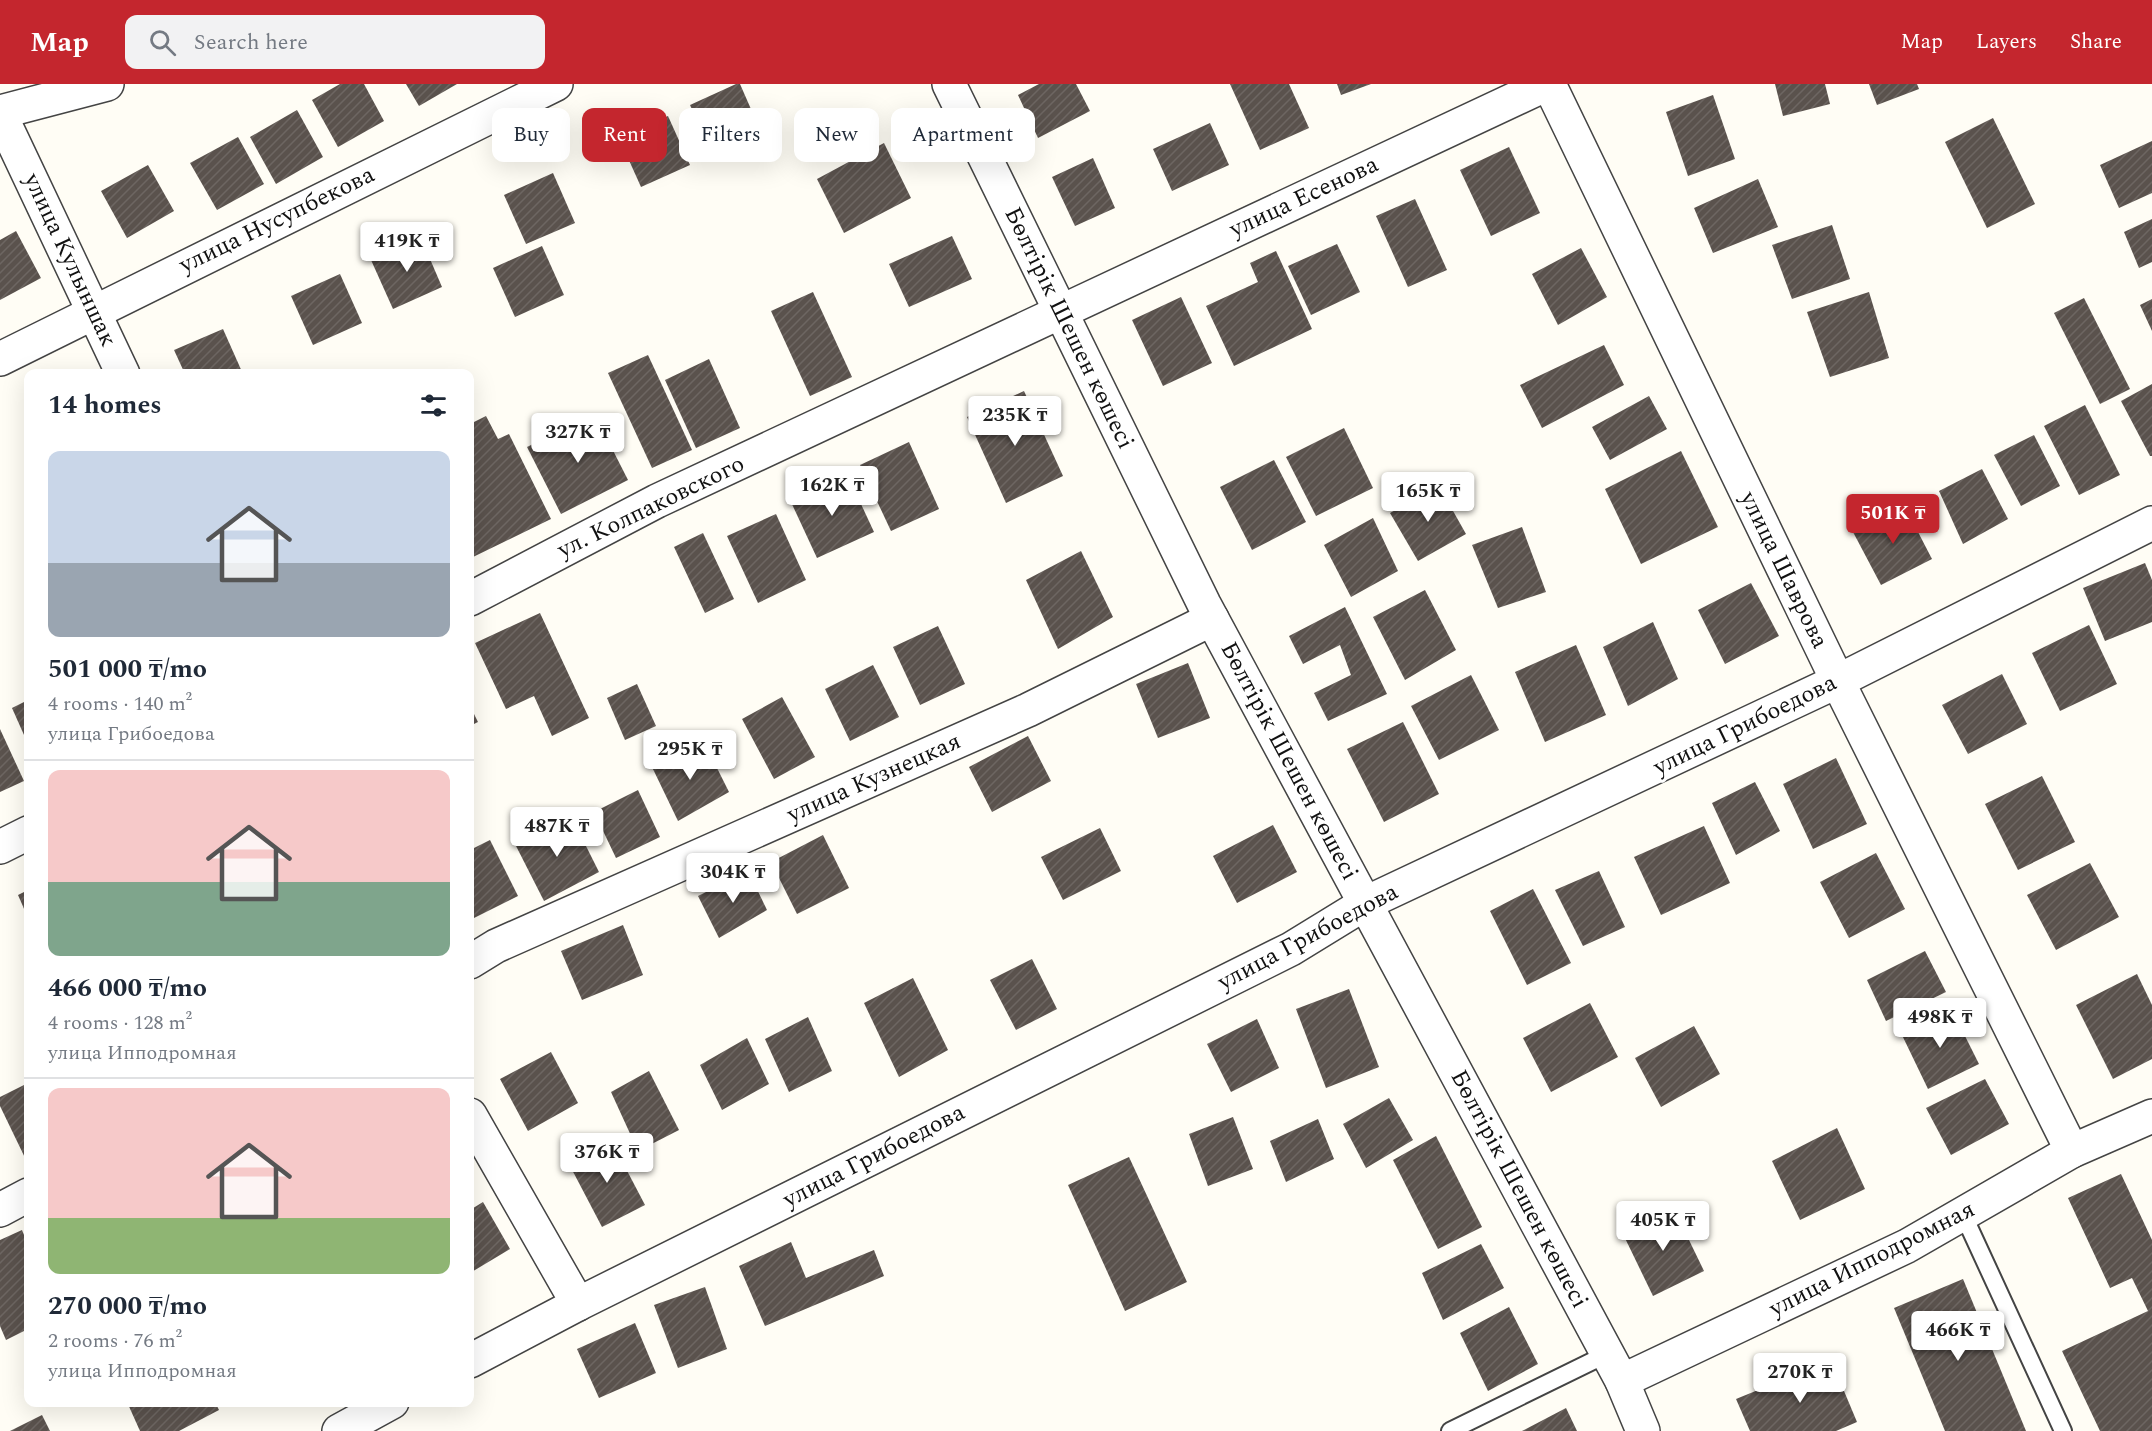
<!DOCTYPE html>
<html lang="en">
<head>
<meta charset="utf-8">
<style>
	:root { --surface:#fff; --page:#f2f2f3; --text:#1f2937; --muted:#747a83; --line:#e0e1e3; --accent:#c4262e }
	body { margin:0; font-family:Spectral,serif; background:var(--page); color:var(--text); height:100vh; display:flex; flex-direction:column; font-size:22px; white-space:nowrap }
	* { box-sizing:border-box; margin:0 }
	p { font-size:20px; color:var(--muted) }
	.icon { flex:none; width:33px; height:33px; fill:none; stroke:currentColor; stroke-width:2; stroke-linecap:round; stroke-linejoin:round }
	.map { position:relative; flex:1; overflow:hidden }
	.drawer { position:absolute; left:24px; top:285px; width:450px; height:1038px; display:flex; flex-direction:column; background:var(--surface); border-radius:12px; box-shadow:0 6px 24px #0002 }
	.drawer>* { flex:none }
	.banner { position:absolute; left:492px; top:24px; width:570px; height:54px; display:flex; gap:12px }
	.price { position:absolute; translate:-50% -51px; padding:0 14px; border-radius:6px; background:#fff; color:#222; font-size:20px; line-height:39px; filter:drop-shadow(0 2px 3px #0008) }
	.price::after { content:''; position:absolute; left:50%; top:36px; width:18px; height:14px; margin-left:-9px; background:inherit; clip-path:polygon(0 0,100% 0,50% 100%) }
	.price.current { background:var(--accent); color:#fff }
	ul { padding:0; list-style:none }
	li { display:grid; align-content:center; gap:12px; height:318px; padding:0 24px }
	li+li { border-top:2px solid var(--line) }
	li span { display:grid; place-items:center; height:186px; border-radius:12px; color:#555 }
	li>.icon { margin-inline-start:auto }
	span .icon { width:108px; height:108px; fill:#fffc; stroke-width:1 }
	li b { font-size:26px }
	h2 { display:flex; justify-content:space-between; align-items:center; height:72px; padding:0 24px; font-size:26px }
	.chip { padding:0 21px; border-radius:12px; background:var(--surface); box-shadow:0 6px 24px #0002; font-size:21px; line-height:54px }
	.chip.current { background:var(--accent); color:#fff }
	header { display:flex; align-items:center; gap:36px; box-sizing:border-box; height:84px; padding:0 30px; background:var(--accent); color:#fff }
	header strong { font-size:28px }
	nav { display:flex; gap:33px; margin-inline-start:auto; font-size:21px }
	.search { width:420px; height:54px; background:var(--page); display:flex; align-items:center; gap:15px; box-sizing:border-box; padding:0 21px; border-radius:12px; color:var(--muted); font-size:22px }
	.map>svg:first-child { display:block }
	.building { fill:url(#building-hatch) }
	.lines { fill:none; stroke-linecap:round; stroke-linejoin:round }
	.service-casing { stroke:#444; stroke-width:20 }
	.minor-casing { stroke:#444; stroke-width:36 }
	.tertiary-casing { stroke:#444; stroke-width:36 }
	.service { stroke:#fff; stroke-width:16 }
	.minor { stroke:#fff; stroke-width:33 }
	.tertiary { stroke:#fff; stroke-width:33 }
	.labels { text-anchor:middle; dominant-baseline:central; stroke-width:6; stroke-linejoin:round; paint-order:stroke }
	.street-label { font-size:24px; fill:#111; stroke:#fff }
</style>
</head>
<body>
<header>
<strong>Map</strong>
<div class="search"><svg class="icon" aria-label="search" viewBox="0 0 24 24"><circle cx="10" cy="10" r="6"/><path d="M15 15l6 6"/></svg>Search here</div>
<nav><a>Map</a><a>Layers</a><a>Share</a></nav>
</header>
<div class="map">
<svg width="2152" height="1347" viewBox="0 0 2152 1347">
	<defs>
		<pattern id="building-hatch" width="6" height="6" patternUnits="userSpaceOnUse" patternTransform="scale(1.5)"><rect width="6" height="6" fill="#5a524d"/><path d="M-1 1l2-2M0 6l6-6M5 7l2-2" fill="none" stroke="#6d6662"/></pattern>
	</defs>
	<rect width="100%" height="100%" fill="#fffdf5"/>
	<g class="building">
		<polygon points="340,0 364,0 384,37 338,63 312,16"/>
		<polygon points="406,0 457,0 419,22"/>
		<polygon points="736,0 740,0 761,48 712,70 690,21"/>
		<polygon points="1039,0 1076,0 1090,27 1038,54 1018,11"/>
		<polygon points="1230,0 1289,0 1309,44 1260,66"/>
		<polygon points="1337,0 1371,0 1341,11"/>
		<polygon points="1775,0 1825,0 1830,20 1783,32"/>
		<polygon points="1869,0 1917,0 1919,5 1877,21"/>
		<polygon points="1713,11 1735,75 1688,92 1666,28"/>
		<polygon points="297,26 323,73 276,100 250,53"/>
		<polygon points="668,32 690,81 641,103 619,54"/>
		<polygon points="1993,34 2035,120 1987,144 1945,58"/>
		<polygon points="1210,39 1229,81 1172,107 1153,65"/>
		<polygon points="238,53 264,100 217,126 190,79"/>
		<polygon points="2152,57 2152,109 2119,124 2100,81"/>
		<polygon points="884,59 911,114 844,149 817,95"/>
		<polygon points="1509,63 1540,129 1491,152 1460,86"/>
		<polygon points="1093,74 1115,124 1075,142 1052,93"/>
		<polygon points="148,81 174,127 127,154 101,107"/>
		<polygon points="553,89 575,139 526,160 504,111"/>
		<polygon points="1758,95 1778,143 1713,169 1694,124"/>
		<polygon points="1415,115 1447,186 1408,203 1376,132"/>
		<polygon points="2152,135 2152,178 2139,184 2124,148"/>
		<polygon points="1832,141 1850,195 1792,215 1772,161"/>
		<polygon points="16,147 41,194 0,216 0,156"/>
		<polygon points="952,152 972,195 909,223 889,180"/>
		<polygon points="421,154 442,203 393,225 371,176"/>
		<polygon points="1337,160 1360,208 1311,231 1288,182"/>
		<polygon points="542,162 564,211 515,233 493,184"/>
		<polygon points="1581,164 1607,213 1558,241 1532,190"/>
		<polygon points="1276,167 1312,245 1234,282 1206,222 1258,198 1250,179"/>
		<polygon points="340,190 362,239 313,261 291,212"/>
		<polygon points="813,208 852,293 810,312 771,227"/>
		<polygon points="1869,208 1889,274 1830,293 1807,228"/>
		<polygon points="1181,213 1212,279 1163,302 1132,236"/>
		<polygon points="2084,214 2130,305 2100,320 2054,229"/>
		<polygon points="2152,215 2152,247 2140,221"/>
		<polygon points="223,245 243,290 185,290 174,266"/>
		<polygon points="1604,261 1624,301 1542,344 1520,301"/>
		<polygon points="648,271 692,366 652,384 608,289"/>
		<polygon points="709,275 740,344 696,364 665,296"/>
		<polygon points="2152,300 2152,372 2150,372 2121,317"/>
		<polygon points="1024,307 1063,392 1006,419 967,333"/>
		<polygon points="1649,312 1667,345 1610,376 1592,343"/>
		<polygon points="2085,321 2120,391 2079,411 2044,342"/>
		<polygon points="594,329 628,396 561,430 527,363"/>
		<polygon points="486,332 498,355 509,350 551,435 473,473 470,466 470,340"/>
		<polygon points="1344,344 1373,404 1316,432 1286,373"/>
		<polygon points="2034,351 2060,402 2021,422 1994,371"/>
		<polygon points="909,358 939,425 891,447 860,381"/>
		<polygon points="1681,367 1718,443 1641,480 1605,405"/>
		<polygon points="1274,376 1306,438 1252,466 1220,403"/>
		<polygon points="1982,385 2008,435 1963,460 1939,407"/>
		<polygon points="848,392 874,448 817,474 791,418"/>
		<polygon points="1439,402 1466,450 1418,477 1390,429"/>
		<polygon points="1904,421 1932,475 1881,501 1853,448"/>
		<polygon points="776,430 806,496 758,519 727,452"/>
		<polygon points="1373,434 1398,487 1351,513 1324,461"/>
		<polygon points="1522,443 1546,508 1498,524 1472,461"/>
		<polygon points="703,449 734,515 705,529 674,463"/>
		<polygon points="1081,467 1113,533 1058,565 1026,496"/>
		<polygon points="2145,479 2152,496 2152,538 2105,557 2083,504"/>
		<polygon points="1751,499 1779,552 1725,580 1698,526"/>
		<polygon points="1425,506 1456,566 1405,596 1373,533"/>
		<polygon points="1345,523 1387,610 1328,637 1314,609 1351,591 1340,561 1303,580 1289,552"/>
		<polygon points="540,529 589,634 552,652 534,612 506,625 475,559"/>
		<polygon points="1653,538 1678,595 1628,622 1603,563"/>
		<polygon points="2089,541 2117,600 2060,627 2032,569"/>
		<polygon points="938,542 965,600 920,621 893,563"/>
		<polygon points="1576,561 1606,631 1545,658 1515,588"/>
		<polygon points="1188,579 1210,634 1158,654 1136,600"/>
		<polygon points="873,581 899,633 850,657 825,605"/>
		<polygon points="2002,590 2027,640 1968,670 1942,621"/>
		<polygon points="1471,591 1499,646 1439,676 1411,622"/>
		<polygon points="637,600 656,642 625,656 607,614"/>
		<polygon points="782,613 815,673 774,695 742,635"/>
		<polygon points="28,616 28,660 12,624"/>
		<polygon points="470,622 478,638 470,642"/>
		<polygon points="1403,638 1439,710 1384,738 1347,665"/>
		<polygon points="0,645 24,697 0,708"/>
		<polygon points="1028,652 1051,697 992,728 969,683"/>
		<polygon points="704,658 729,708 678,737 652,683"/>
		<polygon points="1836,674 1867,740 1813,765 1783,700"/>
		<polygon points="2042,692 2075,758 2018,786 1985,720"/>
		<polygon points="1755,698 1780,747 1736,771 1712,719"/>
		<polygon points="638,706 660,753 616,774 594,728"/>
		<polygon points="571,732 599,788 544,817 515,760"/>
		<polygon points="1273,741 1297,788 1237,819 1213,772"/>
		<polygon points="1704,742 1730,799 1661,831 1634,773"/>
		<polygon points="1100,744 1121,787 1063,816 1041,773"/>
		<polygon points="823,751 849,804 797,830 771,778"/>
		<polygon points="490,756 518,812 470,836 470,766"/>
		<polygon points="1876,769 1905,825 1849,854 1820,798"/>
		<polygon points="2090,779 2119,833 2056,866 2027,811"/>
		<polygon points="748,787 767,826 719,854 698,812"/>
		<polygon points="1599,787 1625,843 1583,862 1555,806"/>
		<polygon points="1533,805 1571,879 1527,901 1490,827"/>
		<polygon points="28,806 28,834 18,811"/>
		<polygon points="623,841 643,891 582,916 561,867"/>
		<polygon points="1925,867 1946,908 1886,937 1867,896"/>
		<polygon points="1032,875 1057,925 1016,946 990,896"/>
		<polygon points="2137,890 2152,921 2152,975 2113,995 2076,921"/>
		<polygon points="913,894 948,966 899,993 864,919"/>
		<polygon points="1349,905 1379,983 1326,1004 1296,925"/>
		<polygon points="1590,919 1618,973 1551,1008 1523,954"/>
		<polygon points="1951,924 1979,980 1928,1005 1901,949"/>
		<polygon points="808,933 832,987 789,1008 765,955"/>
		<polygon points="1257,935 1279,984 1231,1008 1207,960"/>
		<polygon points="1694,942 1720,990 1661,1023 1635,974"/>
		<polygon points="747,954 769,1000 722,1026 700,981"/>
		<polygon points="551,968 578,1019 528,1047 500,995"/>
		<polygon points="649,987 679,1046 638,1067 611,1008"/>
		<polygon points="1985,995 2009,1040 1951,1071 1926,1024"/>
		<polygon points="28,999 28,1080 0,1022 0,1013"/>
		<polygon points="1389,1014 1413,1056 1366,1084 1343,1040"/>
		<polygon points="1233,1033 1253,1085 1208,1102 1189,1050"/>
		<polygon points="1318,1035 1334,1075 1286,1098 1270,1057"/>
		<polygon points="1837,1044 1865,1105 1800,1136 1772,1077"/>
		<polygon points="1436,1052 1482,1143 1438,1165 1393,1076"/>
		<polygon points="612,1058 645,1121 602,1143 569,1080"/>
		<polygon points="1129,1073 1187,1198 1125,1227 1068,1101"/>
		<polygon points="2121,1090 2152,1156 2152,1347 2100,1347 2062,1267 2148,1227 2132,1194 2110,1204 2068,1114"/>
		<polygon points="483,1118 510,1165 470,1189 470,1126"/>
		<polygon points="1673,1123 1704,1187 1653,1212 1622,1148"/>
		<polygon points="22,1146 28,1161 28,1245 6,1256 0,1242 0,1156"/>
		<polygon points="791,1158 806,1194 874,1166 884,1192 765,1242 739,1182"/>
		<polygon points="1481,1160 1504,1204 1443,1236 1422,1189"/>
		<polygon points="1963,1195 2026,1347 1945,1347 1894,1224"/>
		<polygon points="705,1203 727,1265 678,1284 654,1221"/>
		<polygon points="1509,1223 1538,1280 1488,1307 1460,1249"/>
		<polygon points="635,1239 656,1289 599,1314 577,1265"/>
		<polygon points="1831,1276 1857,1338 1836,1347 1750,1347 1736,1315"/>
		<polygon points="127,1318 215,1318 219,1326 179,1347 140,1347"/>
		<polygon points="1566,1324 1577,1347 1522,1347"/>
		<polygon points="42,1331 50,1347 10,1347"/>
	</g>
	<g class="lines">
		<defs>
			<g id="service">
				<polyline points="1963,1130 2063,1347"/>
				<polyline points="1450,1347 1607,1270"/>
			</g>
			<g id="minor">
				<polyline points="1549,0 1844,610 2072,1067"/>
				<polyline points="0,28 107,0"/>
				<polyline points="0,30 123,290"/>
				<polyline points="0,275 556,0"/>
				<polyline points="470,515 657,417 1547,0"/>
				<polyline points="0,763 28,749"/>
				<polyline points="470,878 496,862 1028,626 1212,535"/>
				<polyline points="470,1031 578,1220"/>
				<polyline points="0,1126 28,1111"/>
				<polyline points="470,1277 578,1220 1291,865 1366,819 1838,597 2152,439"/>
				<polyline points="1622,1297 1907,1162 2072,1067 2152,1032"/>
				<polyline points="339,1347 392,1318"/>
			</g>
			<polyline id="tertiary" points="949,0 1204,520 1622,1297 1643,1347"/>
		</defs>
		<use href="#service" class="service-casing"/>
		<use href="#minor" class="minor-casing"/>
		<use href="#tertiary" class="tertiary-casing"/>
		<use href="#service" class="service"/>
		<use href="#minor" class="minor"/>
		<use href="#tertiary" class="tertiary"/>
	</g>
	<g class="labels">
		<g class="street-label">
			<text transform="translate(1304 113) rotate(-25)">улица Есенова</text>
			<text transform="translate(277 136) rotate(-26)">улица Нусупбекова</text>
			<text transform="translate(70 176) rotate(65)">улица Кулыншак</text>
			<text transform="translate(1069 244) rotate(64)">Бөлтірік Шешен көшесі</text>
			<text transform="translate(651 423) rotate(-26)">ул. Kолпаковского</text>
			<text transform="translate(1784 486) rotate(64)">улица Шаврова</text>
			<text transform="translate(1745 641) rotate(-26)">улица Грибоедова</text>
			<text transform="translate(1289 677) rotate(62)">Бөлтірік Шешен көшесі</text>
			<text transform="translate(874 694) rotate(-24)">улица Кузнецкая</text>
			<text transform="translate(1308 853) rotate(-28)">улица Грибоедова</text>
			<text transform="translate(874 1072) rotate(-27)">улица Грибоедова</text>
			<text transform="translate(1519 1105) rotate(62)">Бөлтірік Шешен көшесі</text>
			<text transform="translate(1872 1175) rotate(-27)">улица Ипподромная</text>
		</g>
	</g>
</svg>
<b class="price" style="left:407px;top:189px">419K ₸</b>
<b class="price" style="left:1015px;top:363px">235K ₸</b>
<b class="price" style="left:578px;top:380px">327K ₸</b>
<b class="price" style="left:832px;top:433px">162K ₸</b>
<b class="price" style="left:1428px;top:439px">165K ₸</b>
<b class="price current" style="left:1893px;top:461px">501K ₸</b>
<b class="price" style="left:690px;top:697px">295K ₸</b>
<b class="price" style="left:557px;top:774px">487K ₸</b>
<b class="price" style="left:733px;top:820px">304K ₸</b>
<b class="price" style="left:1940px;top:965px">498K ₸</b>
<b class="price" style="left:607px;top:1100px">376K ₸</b>
<b class="price" style="left:1663px;top:1168px">405K ₸</b>
<b class="price" style="left:1958px;top:1278px">466K ₸</b>
<b class="price" style="left:1800px;top:1320px">270K ₸</b>
<div class="banner">
<a class="chip">Buy</a>
<a class="chip current">Rent</a>
<a class="chip">Filters</a>
<a class="chip">New</a>
<a class="chip">Apartment</a>
</div>
<section class="drawer">
<h2>14 homes<svg class="icon" aria-label="filters" viewBox="0 0 24 24"><path d="M4 7h16M4 17h16"/><circle cx="9" cy="7" r="2"/><circle cx="15" cy="17" r="2"/></svg></h2>
<ul>
<li><span style="background:linear-gradient(#c9d6e8 60%,#9aa5b1 0)"><svg class="icon" aria-label="home" viewBox="0 0 24 24"><path d="M3 11l9-7 9 7M6 9v11h12V9"/></svg></span><div><b>501 000 ₸/mo</b><p>4 rooms · 140 m²</p><p>улица Грибоедова</p></div></li>
<li><span style="background:linear-gradient(#f6c9c9 60%,#7fa58c 0)"><svg class="icon" aria-label="home" viewBox="0 0 24 24"><path d="M3 11l9-7 9 7M6 9v11h12V9"/></svg></span><div><b>466 000 ₸/mo</b><p>4 rooms · 128 m²</p><p>улица Ипподромная</p></div></li>
<li><span style="background:linear-gradient(#f6c9c9 70%,#8fb573 0)"><svg class="icon" aria-label="home" viewBox="0 0 24 24"><path d="M3 11l9-7 9 7M6 9v11h12V9"/></svg></span><div><b>270 000 ₸/mo</b><p>2 rooms · 76 m²</p><p>улица Ипподромная</p></div></li>
</ul>
</section>
</div>
</body>
</html>
